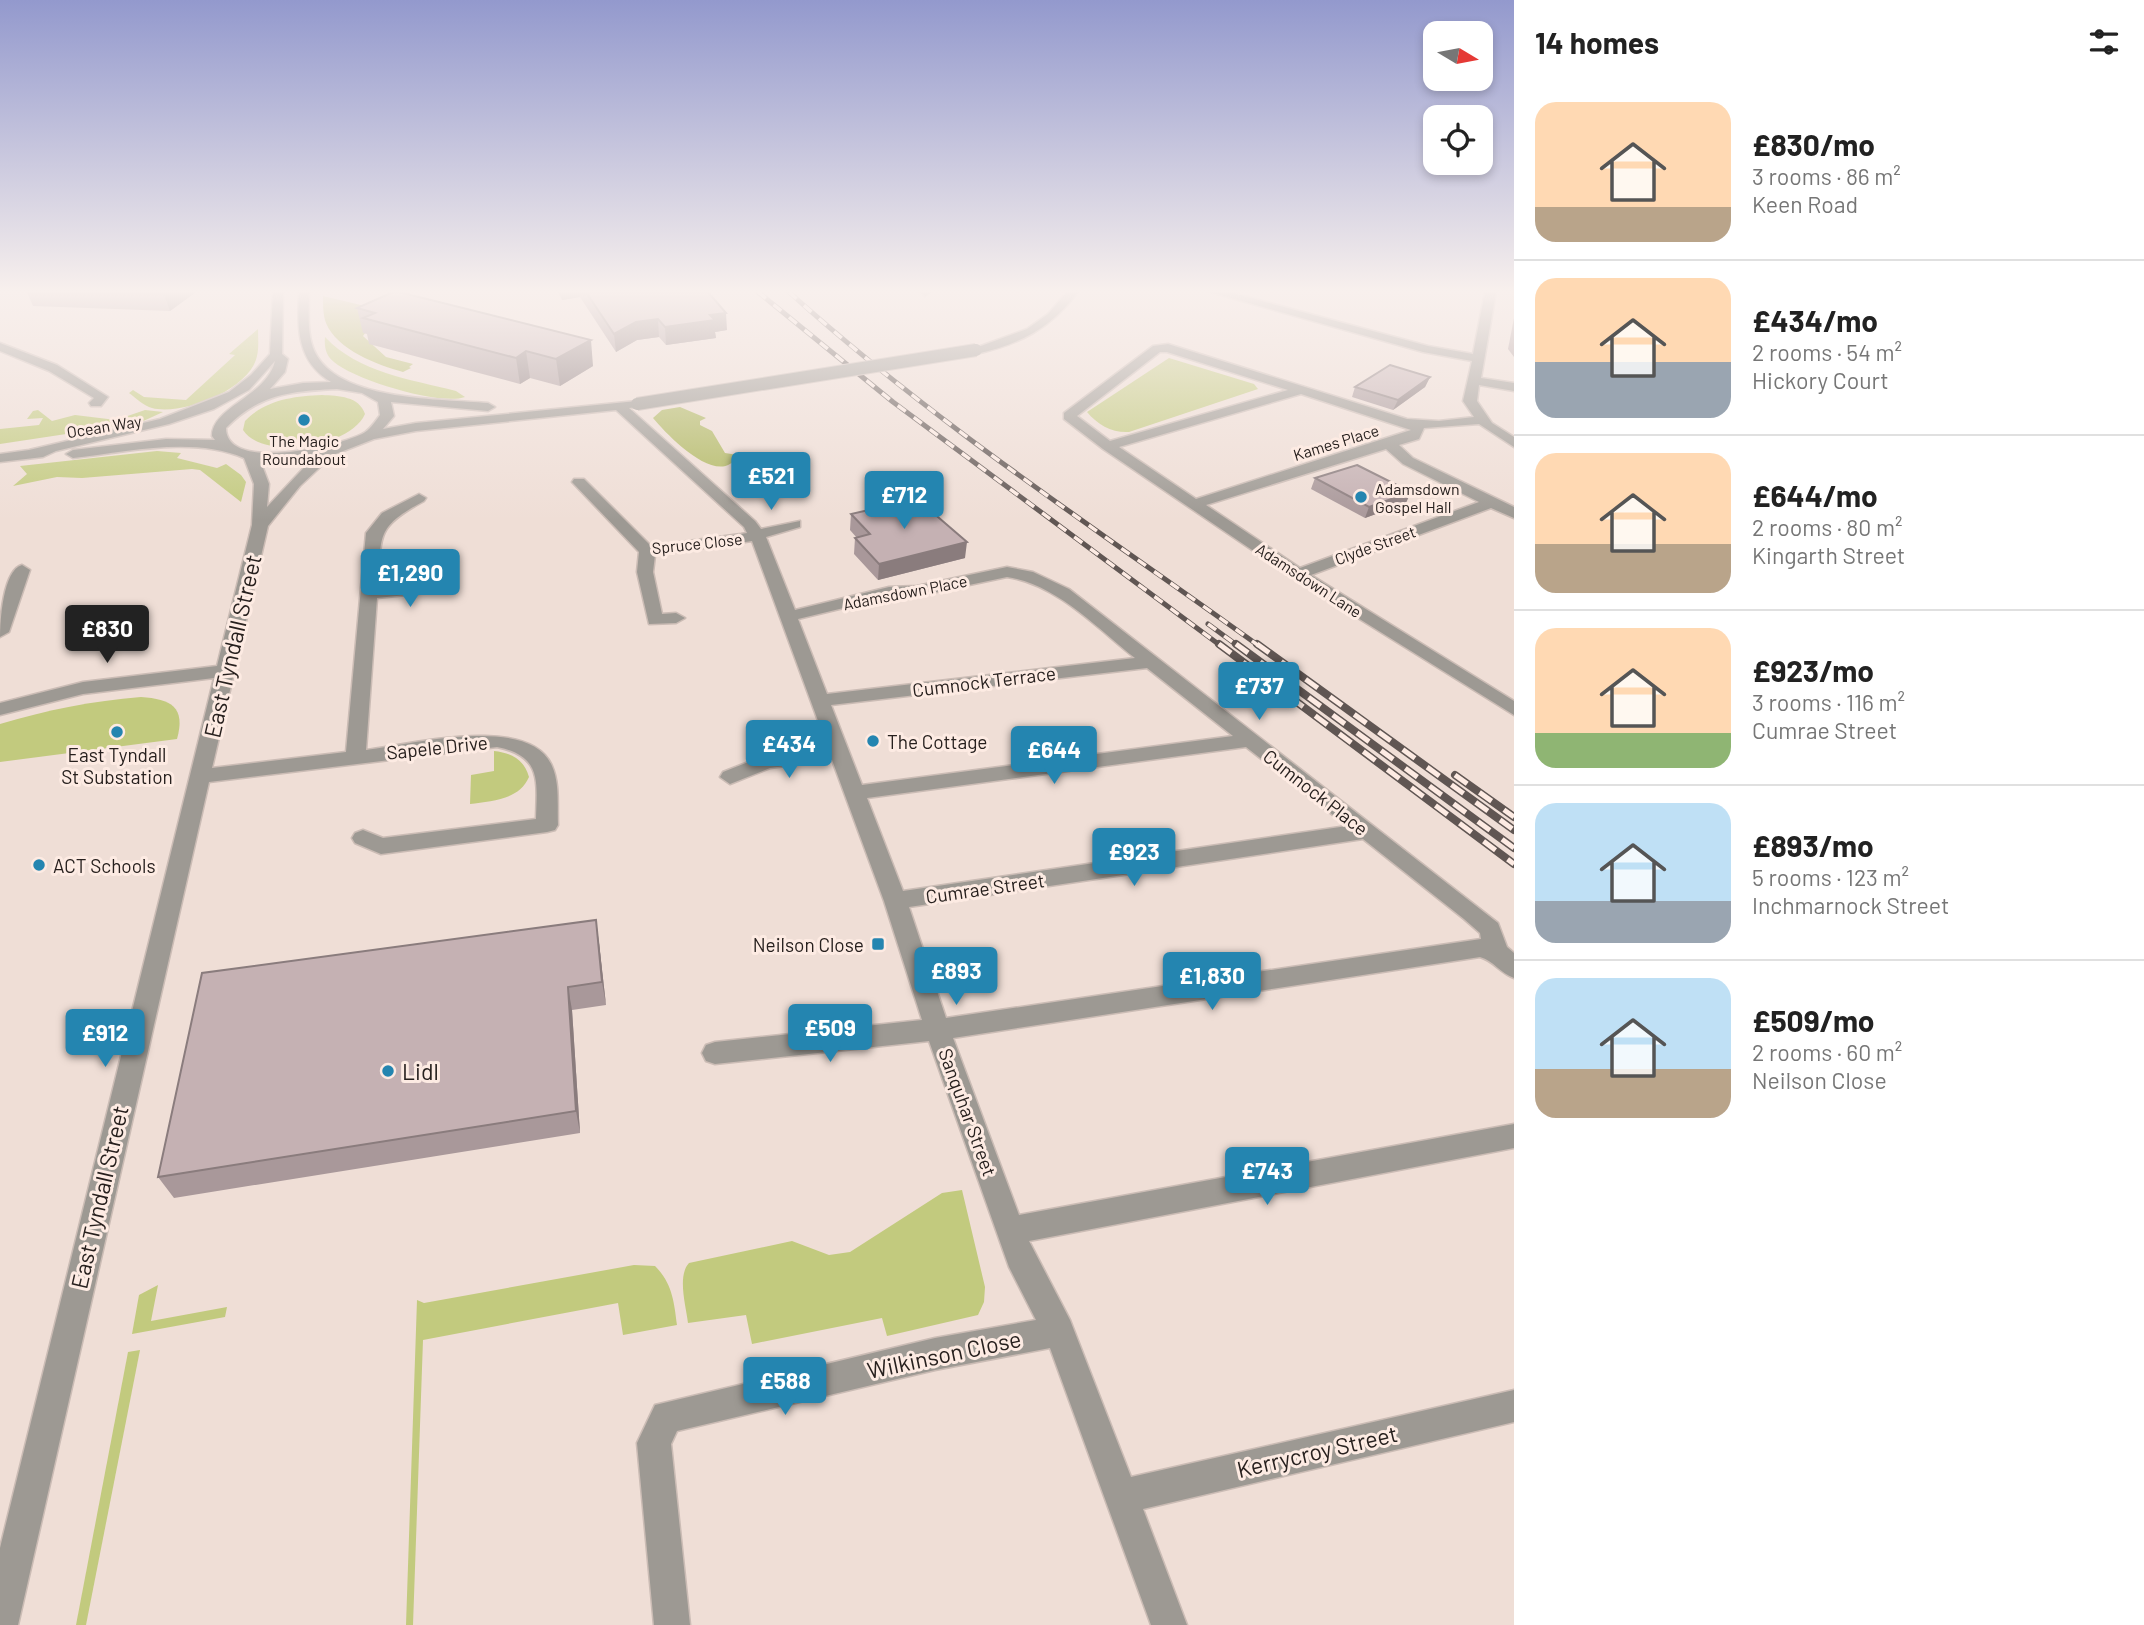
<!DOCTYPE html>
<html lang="en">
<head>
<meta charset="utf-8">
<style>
	:root { --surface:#fff; --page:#f2f2f2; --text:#222; --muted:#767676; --line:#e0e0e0; --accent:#2485b0 }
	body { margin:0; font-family:Barlow,sans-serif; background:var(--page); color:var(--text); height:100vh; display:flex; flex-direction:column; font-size:26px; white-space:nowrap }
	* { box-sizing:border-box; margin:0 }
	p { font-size:23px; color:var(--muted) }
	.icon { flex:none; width:38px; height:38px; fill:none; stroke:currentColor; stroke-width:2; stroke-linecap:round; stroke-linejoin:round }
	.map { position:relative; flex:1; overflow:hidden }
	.panel { display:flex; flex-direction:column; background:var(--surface); width:630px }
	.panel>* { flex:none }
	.needle { width:46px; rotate:100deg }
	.controls { position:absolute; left:1423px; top:21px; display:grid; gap:14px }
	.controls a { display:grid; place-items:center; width:70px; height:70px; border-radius:14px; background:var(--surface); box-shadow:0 4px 10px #0003; font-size:35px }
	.price { position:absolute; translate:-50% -60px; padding:0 16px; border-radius:7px; background:var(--accent); color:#fff; font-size:23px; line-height:46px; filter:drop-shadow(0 2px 4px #0008) }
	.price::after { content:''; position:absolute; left:50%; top:42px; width:21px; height:16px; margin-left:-10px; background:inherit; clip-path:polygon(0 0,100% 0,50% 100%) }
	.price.on { background:#222; color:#fff }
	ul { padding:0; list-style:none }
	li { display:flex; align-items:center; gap:21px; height:175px; padding:0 21px }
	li+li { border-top:2px solid var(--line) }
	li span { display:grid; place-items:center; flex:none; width:196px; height:140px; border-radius:21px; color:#555 }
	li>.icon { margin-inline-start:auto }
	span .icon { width:84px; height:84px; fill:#fffc; stroke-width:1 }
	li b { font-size:30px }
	h2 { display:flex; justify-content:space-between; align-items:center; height:84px; padding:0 21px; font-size:30px }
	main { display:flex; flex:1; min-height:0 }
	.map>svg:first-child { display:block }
	.green { fill:#c2ca7e }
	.forest { fill:#b0b861 }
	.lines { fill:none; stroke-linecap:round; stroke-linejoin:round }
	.minor-casing { stroke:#cbbcb5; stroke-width:3 }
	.minor { fill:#9d9993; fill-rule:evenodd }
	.rail-far1-casing { stroke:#605653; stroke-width:5 }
	.rail-casing { stroke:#605653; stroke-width:8 }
	.rail-far1 { stroke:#fdebe3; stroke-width:3.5; stroke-dasharray:10; stroke-linecap:butt }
	.rail { stroke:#fdebe3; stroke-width:5; stroke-dasharray:15; stroke-linecap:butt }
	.minor-bridge-casing { stroke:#cbbcb5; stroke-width:14; stroke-linecap:butt }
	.minor-bridge { stroke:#9d9993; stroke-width:12 }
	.wall { fill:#a9989a }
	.shaded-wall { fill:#8a7c7d }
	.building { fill:#c5b1b3; stroke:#8a7c7d; stroke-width:2 }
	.poi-dot { fill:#2485b0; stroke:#fdebe3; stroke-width:2.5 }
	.labels { text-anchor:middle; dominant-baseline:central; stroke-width:6; stroke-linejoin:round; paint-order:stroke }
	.far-street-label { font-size:16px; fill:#27201e; stroke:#fdebe3 }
	.far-poi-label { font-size:16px; fill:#27201e; stroke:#fdebe3 }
	.street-label { font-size:19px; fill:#27201e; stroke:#fdebe3 }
	.poi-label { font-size:19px; fill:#27201e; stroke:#fdebe3; text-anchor:start }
	.near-street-label { font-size:23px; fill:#27201e; stroke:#fdebe3 }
	.near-poi-label { font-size:23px; fill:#27201e; stroke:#fdebe3; text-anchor:start }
</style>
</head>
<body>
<main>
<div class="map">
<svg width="1514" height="1625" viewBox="0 0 1514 1625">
	<rect width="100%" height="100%" fill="#efded6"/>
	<g class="green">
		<path d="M258,329c0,8 1,19 -1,27 -7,34 -76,60 -105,52 -8,-2 -16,-10 -23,-15l4,-3 11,7 42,3 49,-45 -6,-1z"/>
		<path d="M325,337c34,36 85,42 131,54l9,6c-25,9 -110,-17 -131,-35 -8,-6 -10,-15 -9,-25z"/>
		<path d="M1169,358l85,26 4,5 -129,43c-17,1 -31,-7 -42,-20z"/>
		<path d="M322,395c17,1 37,1 43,19 -14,33 -102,47 -122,16l2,-9c20,-21 49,-25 77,-26z"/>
		<polygon points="38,410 52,421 75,415 116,420 145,410 163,412 139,423 0,444 0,429 39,425 43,418 27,419 33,411"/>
		<polygon points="157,451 181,453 177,458 217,468 226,464 241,475 246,482 241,502 200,470 192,469 82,478 57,477 13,486 27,474 20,466"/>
		<path d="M141,697c30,2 45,10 36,42l-177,23v-38c47,-14 92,-23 141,-27z"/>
		<path d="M494,751c17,2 30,8 35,26 -10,23 -37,24 -59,27l1,-29 23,-4z"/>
		<path d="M962,1190l23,97 -1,15 -6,13 -91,21 -5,-18 -130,26 -6,-29 -58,8c-2,-17 -11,-47 1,-60l103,-22 37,14 21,-3 92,-59z"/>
		<path d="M634,1265l21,1c17,17 19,35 22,59l-54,10 -5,-32 -195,37 -10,285h-7l11,-325 7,3z"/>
		<polygon points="158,1285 151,1321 227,1307 225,1317 132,1334 139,1295"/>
		<polygon points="140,1350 86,1625 76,1625 128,1352"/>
	</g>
	<g class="forest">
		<path d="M323,296l59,14 -19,26 23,21 27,7 -4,3 2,1 -8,4c-25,-7 -66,-22 -77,-49 -3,-8 -3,-18 -3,-27z"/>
		<path d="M680,407l26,11 -6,3v4l12,6 13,22 13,2c-18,35 -70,-19 -85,-37l9,-8z"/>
	</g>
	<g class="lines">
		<defs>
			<g id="minor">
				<path d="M273,292h10l-1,62 6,5 -3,13 -15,17 33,-6 28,-1c-34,-20 -34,-54 -32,-90h10c0,21 -3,46 8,64 27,45 124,43 171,47l7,4 -7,4 -97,-9 3,14 -11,13 33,-6 221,-22v6l-8,1 126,113 6,8 39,-8v6l-34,10 29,73 94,-23 28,-1 90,-19 26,5 36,17 429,334 9,24 7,6v25c-14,-5 -20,-17 -34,-21l-527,81 66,177 495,-91v24l-485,93 41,79 61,157 383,-87v32l-371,87 44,116h-36l-101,-277 -115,22 -258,61 -6,13 19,181h-36l-17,-182 18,-38 280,-67 101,-18 -27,-53 -80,-226 -214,23 -9,-3 -4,-8 4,-8 9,-3 207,-22 -38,-119 -52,-141 -62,8 -40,16 -10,-7 3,-5 43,-17 62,-7 -76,-207 -97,14 -2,17 9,42 14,-1 9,5 -9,5 -27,1 -12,-52 2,-20 -67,-70 2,-3h10l67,67 90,-12 6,-1 -3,-6 -128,-117 -200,21 -42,8 -41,16 -33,31 -32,40 -56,242 134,-16 20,-219 16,-20 37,-19 7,4 -2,3c-50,27 -42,34 -46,87l67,-7 8,5 -8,5 -68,7 -11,152c46,-6 164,-36 186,16 8,18 5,40 6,59l-3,5 -8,2 -166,22 -26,-11 -3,-5 3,-5 8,-3 20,8 153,-19c1,-38 6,-63 -39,-72l-288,35 -191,843h-18v-77l214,-870 -131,16 -83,21v-12l83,-21 134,-16 35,-141 2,-41 -10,-26c-52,-22 -116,-6 -171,0l-7,-4 7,-4 93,-11 49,1 -3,-4c0,-29 55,-40 63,-75l-26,29 -35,19 -45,15 -113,27 -13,6 -43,5v-8l29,-4 131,-31 69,-27 22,-17 19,-21zM337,389l25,4 16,9 2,13c-5,7 -11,16 -18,19 -24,12 -136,39 -136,-6 33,-34 65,-37 111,-39zM312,459l-45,48 2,-23 -9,-24zM1007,577c49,7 90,51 128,81l-308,36 -29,-75 91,-22 28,-1zM1147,668l86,68 -371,49 -31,-80zM1246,747l101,79 -444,65 -36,-93zM1363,839l101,80 16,14 1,6 -535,79 -37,-111z"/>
				<polygon points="920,292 930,292 930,293 925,296"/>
				<path d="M1067,292h11c-28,37 -58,52 -102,62l-6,-4 57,-21 21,-15z"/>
				<path d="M1210,292h19l199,54 45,8 12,-62h11l-15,86 33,5v8l-35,-6 -2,16 15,22 22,14v10l-35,-23 -55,4 -5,11 -20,6 14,13 101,49v11l-23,-10 -180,67 203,126v14l-222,-138 -189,-128 -39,-30v-6l89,-67 15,-2 239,75 32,2 35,-4 -11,-16 9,-40 -49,-9zM1160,352h7l121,38 -178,51 -33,-25zM1301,394l110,36 -215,69 -77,-52zM1386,449l17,15 76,38 -179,66 -94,-63z"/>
				<polygon points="0,343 57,365 108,397 101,406 91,406 89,403 94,398 49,371 0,351"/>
				<path d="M22,565l8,5 -21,62 -9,5c0,-16 3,-67 22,-72z"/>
			</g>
		</defs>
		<use href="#minor" class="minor-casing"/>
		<use href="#minor" class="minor"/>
		<defs>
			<g id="rail-far1">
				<polyline points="758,292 893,402 1221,646"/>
				<path d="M789,292c145,131 312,240 470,354"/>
				<polyline points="1208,624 1238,646"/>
			</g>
			<g id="rail">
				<polyline points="1219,644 1514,864"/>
				<polyline points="1236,644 1514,848"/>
				<polyline points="1257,644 1514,830"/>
				<polyline points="1455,775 1514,817"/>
			</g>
		</defs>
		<use href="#rail-far1" class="rail-far1-casing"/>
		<use href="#rail" class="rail-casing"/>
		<use href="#rail-far1" class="rail-far1"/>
		<use href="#rail" class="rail"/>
		<defs>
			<polyline id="minor-bridge" points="637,404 976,350"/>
		</defs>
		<use href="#minor-bridge" class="minor-bridge-casing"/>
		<use href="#minor-bridge" class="minor-bridge"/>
	</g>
	<g class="wall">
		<polygon points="27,292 196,292 170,311 33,306"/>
		<polygon points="558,292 708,292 727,330 715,332 716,338 666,345 659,337 637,340 616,352 580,297 562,300"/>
		<polygon points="357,308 593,366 560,386 530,378 520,384 369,344 367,334 363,333"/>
		<polygon points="1514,318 1514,357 1508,349"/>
		<polygon points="1430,377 1425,387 1393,410 1352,397 1355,387"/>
		<polygon points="1315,478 1406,503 1365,518 1311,489"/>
		<polygon points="851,514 965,558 878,580 854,554 855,538 857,538 850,530"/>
		<polygon points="599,943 606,1005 572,1010 580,1133 174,1198 158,1177"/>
	</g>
	<g class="shaded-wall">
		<polygon points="166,292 196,292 170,311 164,294"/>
		<polygon points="561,292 579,292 580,297 562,300"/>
		<polygon points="726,313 727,330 715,332 716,338 666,345 665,327 710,315"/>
		<polygon points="658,319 659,337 637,340 616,352 614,334 636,322"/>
		<polygon points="591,340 593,366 560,386 556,359"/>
		<polygon points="526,351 530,378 520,384 516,358"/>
		<polygon points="1430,377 1425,387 1393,410 1398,400"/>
		<polygon points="1411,492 1406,503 1365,518 1369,507"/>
		<polygon points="967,542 965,558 878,580 879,564"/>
		<polygon points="596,920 599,943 606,1005 602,982"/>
		<polygon points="568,987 572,1010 580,1133 576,1111"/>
	</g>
	<g class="building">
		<polygon points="125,292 166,292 164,294"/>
		<polygon points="393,292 399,292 591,340 556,359 526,351 516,358 363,318 375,313 357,308"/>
		<polygon points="586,292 708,292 726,313 710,315 715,320 665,327 658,319 636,322 614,334"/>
		<polygon points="1390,365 1430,377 1398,400 1355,387"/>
		<polygon points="1357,465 1411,492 1369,507 1315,478"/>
		<polygon points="917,499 967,542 879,564 855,538 870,534 851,514"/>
		<polygon points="596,920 602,982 568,987 576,1111 158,1177 202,973"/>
	</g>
	<linearGradient id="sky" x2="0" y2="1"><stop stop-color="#9399cd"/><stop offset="0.56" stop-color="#f8f0ed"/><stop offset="1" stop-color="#f8f0ed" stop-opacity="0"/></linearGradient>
	<rect width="1514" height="520" fill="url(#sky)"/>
	<g class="poi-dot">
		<circle cx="304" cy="420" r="7"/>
		<circle cx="1361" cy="497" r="7"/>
		<circle cx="117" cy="732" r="7"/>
		<circle cx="873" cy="741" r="7"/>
		<circle cx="39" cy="865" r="7"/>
		<rect x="871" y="937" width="14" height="14" rx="3.5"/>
		<circle cx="388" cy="1071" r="7"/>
	</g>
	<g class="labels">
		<g class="far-street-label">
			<text transform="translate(104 426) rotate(-9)">Ocean Way</text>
			<text transform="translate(1336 442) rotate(-17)">Kames Place</text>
			<text transform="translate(697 543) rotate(-6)">Spruce Close</text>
			<text transform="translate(1375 545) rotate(-20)">Clyde Street</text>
			<text transform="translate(1309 580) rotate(33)">Adamsdown Lane</text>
			<text transform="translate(905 592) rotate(-11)">Adamsdown Place</text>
		</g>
		<g class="far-poi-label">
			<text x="304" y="440">The Magic<tspan x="304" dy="18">Roundabout</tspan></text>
			<text x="1375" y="488" text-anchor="start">Adamsdown<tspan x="1375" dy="18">Gospel Hall</tspan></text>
		</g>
		<g class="street-label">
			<text transform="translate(984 681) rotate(-7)">Cumnock Terrace</text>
			<text transform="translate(437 747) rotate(-6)">Sapele Drive</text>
			<text transform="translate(1316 792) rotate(38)">Cumnock Place</text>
			<text transform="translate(985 888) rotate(-8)">Cumrae Street</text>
			<text transform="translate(968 1112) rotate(70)">Sanquhar Street</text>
		</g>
		<g class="poi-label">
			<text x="887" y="741">The Cottage</text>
			<text x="117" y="754" text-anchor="middle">East Tyndall<tspan x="117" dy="22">St Substation</tspan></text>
			<text x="53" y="865">ACT Schools</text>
			<text x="864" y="944" text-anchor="end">Neilson Close</text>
		</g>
		<g class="near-street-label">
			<text transform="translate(232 646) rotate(-77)">East Tyndall Street</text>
			<text transform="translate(99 1197) rotate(-77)">East Tyndall Street</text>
			<text transform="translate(944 1354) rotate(-12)">Wilkinson Close</text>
			<text transform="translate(1317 1451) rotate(-13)">Kerrycroy Street</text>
		</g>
		<g class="near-poi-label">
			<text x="402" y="1071">Lidl</text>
		</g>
	</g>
</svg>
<div class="controls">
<a><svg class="needle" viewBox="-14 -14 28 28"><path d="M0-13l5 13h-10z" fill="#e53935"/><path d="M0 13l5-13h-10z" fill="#767676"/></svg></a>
<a><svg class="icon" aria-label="locate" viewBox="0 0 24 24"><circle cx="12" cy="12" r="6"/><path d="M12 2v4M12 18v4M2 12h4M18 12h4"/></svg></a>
</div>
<b class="price" style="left:771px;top:512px">£521</b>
<b class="price" style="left:904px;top:531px">£712</b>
<b class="price" style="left:410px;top:609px">£1,290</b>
<b class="price on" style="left:107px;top:665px">£830</b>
<b class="price" style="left:1259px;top:722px">£737</b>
<b class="price" style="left:789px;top:780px">£434</b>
<b class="price" style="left:1054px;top:786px">£644</b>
<b class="price" style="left:1134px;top:888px">£923</b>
<b class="price" style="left:956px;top:1007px">£893</b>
<b class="price" style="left:1212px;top:1012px">£1,830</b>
<b class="price" style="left:830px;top:1064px">£509</b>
<b class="price" style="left:105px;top:1069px">£912</b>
<b class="price" style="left:1267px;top:1207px">£743</b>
<b class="price" style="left:785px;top:1417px">£588</b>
</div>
<section class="panel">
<h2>14 homes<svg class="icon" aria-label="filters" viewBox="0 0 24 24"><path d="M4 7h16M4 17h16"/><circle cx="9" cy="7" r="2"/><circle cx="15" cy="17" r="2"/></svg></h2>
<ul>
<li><span style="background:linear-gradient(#ffd9b3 75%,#b9a48a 0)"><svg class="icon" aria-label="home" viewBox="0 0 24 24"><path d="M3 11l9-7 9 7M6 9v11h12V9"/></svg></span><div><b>£830/mo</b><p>3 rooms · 86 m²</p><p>Keen Road</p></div></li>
<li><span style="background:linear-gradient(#ffd9b3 60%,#9aa5b1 0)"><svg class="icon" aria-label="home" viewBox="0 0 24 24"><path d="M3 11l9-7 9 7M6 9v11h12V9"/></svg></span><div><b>£434/mo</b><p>2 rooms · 54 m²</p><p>Hickory Court</p></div></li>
<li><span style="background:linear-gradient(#ffd9b3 65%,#b9a48a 0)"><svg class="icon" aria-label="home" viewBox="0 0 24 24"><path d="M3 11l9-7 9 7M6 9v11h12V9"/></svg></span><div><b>£644/mo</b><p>2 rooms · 80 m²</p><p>Kingarth Street</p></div></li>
<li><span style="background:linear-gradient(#ffd9b3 75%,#8fb573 0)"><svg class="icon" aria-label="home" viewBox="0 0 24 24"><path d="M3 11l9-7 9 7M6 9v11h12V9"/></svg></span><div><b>£923/mo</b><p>3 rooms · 116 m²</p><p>Cumrae Street</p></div></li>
<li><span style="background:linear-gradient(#bfe0f5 70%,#9aa5b1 0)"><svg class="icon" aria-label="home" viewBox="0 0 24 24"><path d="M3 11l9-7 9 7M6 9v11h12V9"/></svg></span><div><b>£893/mo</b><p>5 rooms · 123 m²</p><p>Inchmarnock Street</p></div></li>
<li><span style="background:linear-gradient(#bfe0f5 65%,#b9a48a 0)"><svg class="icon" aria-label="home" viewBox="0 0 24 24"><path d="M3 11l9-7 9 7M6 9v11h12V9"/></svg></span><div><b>£509/mo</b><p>2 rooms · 60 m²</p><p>Neilson Close</p></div></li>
</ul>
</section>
</main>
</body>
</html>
